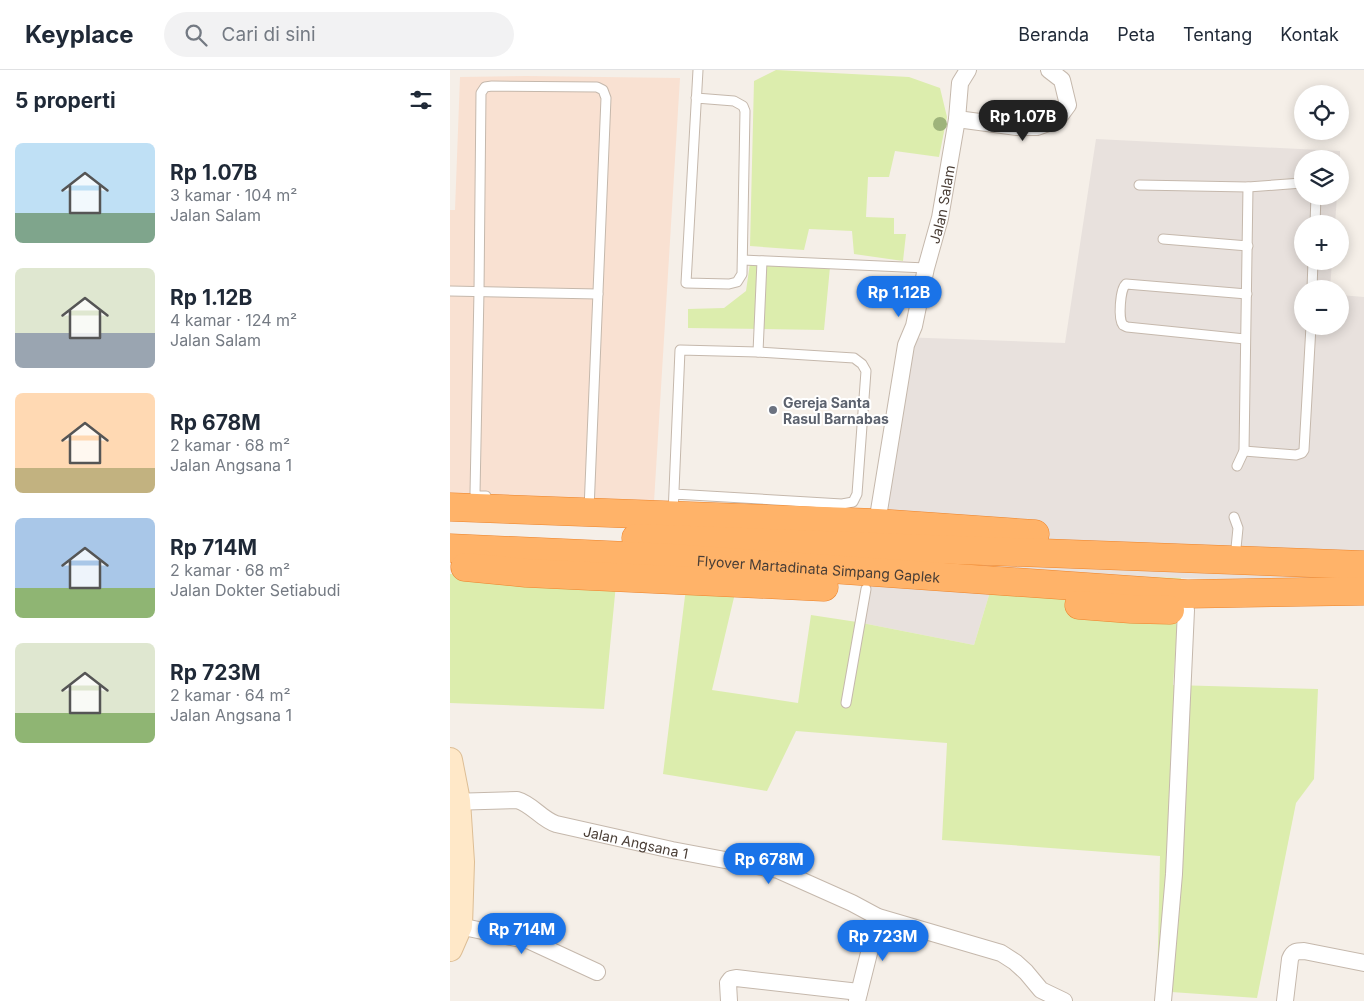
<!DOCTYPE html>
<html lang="id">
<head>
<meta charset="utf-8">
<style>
	:root { --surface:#fff; --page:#f2f2f3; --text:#1f2937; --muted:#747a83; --line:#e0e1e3; --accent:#1a73e8 }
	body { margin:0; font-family:Inter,sans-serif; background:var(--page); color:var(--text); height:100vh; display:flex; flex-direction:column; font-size:19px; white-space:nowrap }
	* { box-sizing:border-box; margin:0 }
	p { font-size:16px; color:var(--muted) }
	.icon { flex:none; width:28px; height:28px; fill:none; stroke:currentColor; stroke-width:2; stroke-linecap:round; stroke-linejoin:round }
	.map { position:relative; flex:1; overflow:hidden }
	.details { display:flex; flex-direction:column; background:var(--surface); width:450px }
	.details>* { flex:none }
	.buttons { position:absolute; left:844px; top:15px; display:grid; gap:10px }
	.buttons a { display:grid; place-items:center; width:55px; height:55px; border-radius:50%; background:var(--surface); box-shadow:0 2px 12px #0003; font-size:25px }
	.price { position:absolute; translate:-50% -42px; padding:0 11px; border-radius:18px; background:var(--accent); color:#fff; font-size:16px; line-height:32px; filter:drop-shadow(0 1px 2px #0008) }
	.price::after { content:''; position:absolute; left:50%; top:30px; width:15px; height:11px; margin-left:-8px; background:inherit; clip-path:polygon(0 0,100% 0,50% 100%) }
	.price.on { background:#222; color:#fff }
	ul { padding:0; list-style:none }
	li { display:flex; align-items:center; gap:15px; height:125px; padding:0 15px }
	li span { display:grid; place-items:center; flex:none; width:140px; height:100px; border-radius:8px; color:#555 }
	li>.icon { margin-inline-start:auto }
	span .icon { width:60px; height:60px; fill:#fffc; stroke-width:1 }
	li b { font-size:21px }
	h2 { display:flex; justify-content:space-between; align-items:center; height:60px; padding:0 15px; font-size:21px }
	header { display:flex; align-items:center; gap:30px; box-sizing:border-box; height:70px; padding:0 25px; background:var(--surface); border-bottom:1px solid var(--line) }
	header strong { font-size:24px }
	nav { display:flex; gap:28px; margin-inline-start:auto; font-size:18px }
	.search { width:350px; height:45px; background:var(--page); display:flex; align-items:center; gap:12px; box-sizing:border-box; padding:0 18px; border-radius:28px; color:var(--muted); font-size:19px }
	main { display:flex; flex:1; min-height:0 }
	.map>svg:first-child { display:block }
	.commercial { fill:#f9e1d2 }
	.industrial { fill:#e8e1dd }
	.green { fill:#dcedad }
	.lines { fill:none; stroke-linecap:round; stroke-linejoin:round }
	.lane-casing { stroke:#c5b8ac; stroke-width:11 }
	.street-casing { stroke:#c5b8ac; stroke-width:18 }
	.secondary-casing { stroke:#ddbe95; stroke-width:26 }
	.highway-casing { stroke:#ed842b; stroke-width:29 }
	.lane { stroke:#fff; stroke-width:9 }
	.street { stroke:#fff; stroke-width:16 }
	.secondary { stroke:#ffe8c8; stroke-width:24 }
	.highway { stroke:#ffb369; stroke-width:28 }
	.tree { fill:#9eb37b }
	.worship-dot { fill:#6b7280; stroke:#fff; stroke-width:2 }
	.labels { text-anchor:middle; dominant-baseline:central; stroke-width:4; stroke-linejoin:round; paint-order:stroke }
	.street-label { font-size:14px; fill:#4a3e36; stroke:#fff }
	.worship-label { font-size:14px; font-weight:bold; fill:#5b616d; stroke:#fff; text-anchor:start }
</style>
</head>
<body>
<header>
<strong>Keyplace</strong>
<div class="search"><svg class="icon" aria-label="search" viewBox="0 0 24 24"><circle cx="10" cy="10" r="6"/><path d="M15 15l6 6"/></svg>Cari di sini</div>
<nav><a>Beranda</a><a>Peta</a><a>Tentang</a><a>Kontak</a></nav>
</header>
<main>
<section class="details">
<h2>5 properti<svg class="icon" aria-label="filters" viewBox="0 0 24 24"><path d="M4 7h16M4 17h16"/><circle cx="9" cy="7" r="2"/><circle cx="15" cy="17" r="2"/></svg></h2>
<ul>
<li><span style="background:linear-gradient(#bfe0f5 70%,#7fa58c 0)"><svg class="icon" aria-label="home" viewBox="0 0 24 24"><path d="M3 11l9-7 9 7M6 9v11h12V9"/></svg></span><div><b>Rp 1.07B</b><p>3 kamar · 104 m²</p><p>Jalan Salam</p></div></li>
<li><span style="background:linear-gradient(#dfe7d0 65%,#9aa5b1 0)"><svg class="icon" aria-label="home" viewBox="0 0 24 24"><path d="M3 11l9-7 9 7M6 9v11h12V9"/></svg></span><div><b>Rp 1.12B</b><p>4 kamar · 124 m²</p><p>Jalan Salam</p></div></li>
<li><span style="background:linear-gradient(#ffd9b3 75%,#c2b280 0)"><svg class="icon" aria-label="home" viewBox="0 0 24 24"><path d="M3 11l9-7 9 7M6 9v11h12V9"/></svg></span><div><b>Rp 678M</b><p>2 kamar · 68 m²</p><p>Jalan Angsana 1</p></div></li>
<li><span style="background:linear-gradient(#a9c7e8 70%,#8fb573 0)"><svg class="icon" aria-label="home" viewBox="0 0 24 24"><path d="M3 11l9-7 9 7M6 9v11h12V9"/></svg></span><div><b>Rp 714M</b><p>2 kamar · 68 m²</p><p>Jalan Dokter Setiabudi</p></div></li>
<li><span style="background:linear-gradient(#dfe7d0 70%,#8fb573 0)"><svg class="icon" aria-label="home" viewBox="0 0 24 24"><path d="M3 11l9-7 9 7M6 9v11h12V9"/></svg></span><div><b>Rp 723M</b><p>2 kamar · 64 m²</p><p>Jalan Angsana 1</p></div></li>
</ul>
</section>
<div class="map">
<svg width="914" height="931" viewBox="0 0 914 931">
	<rect width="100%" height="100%" fill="#f5efe8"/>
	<polygon class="commercial" points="76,6 230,8 204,432 0,423 0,140 5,140 10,7"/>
	<polygon class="industrial" points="646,69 890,81 890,89 852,89 852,126 887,126 885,154 852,154 852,191 882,191 880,219 852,219 852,256 890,256 890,225 914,227 914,514 546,502 524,575 407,552 450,267 615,273"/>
	<g class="green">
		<polygon points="326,0 459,7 490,18 497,47 489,87 445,81 439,107 418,107 416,147 444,148 444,164 456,164 453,191 404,184 402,161 359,159 354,180 300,176 304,11"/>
		<polygon points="300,193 380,197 374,260 238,258 238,239 274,238 296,221"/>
		<polygon points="546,502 731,508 723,615 868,619 864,709 846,733 807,928 707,921 710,786 492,770 497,673 346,661 317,721 213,704 236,518 286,519 262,620 348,633 361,545 407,552 524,575"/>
		<polygon points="0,504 166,514 154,639 0,633"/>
	</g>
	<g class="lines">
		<defs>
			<g id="lane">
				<polyline points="246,28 284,31 293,36 295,41 292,204 287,212 279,214 236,213 248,0"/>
				<polyline points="689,115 798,117 852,113"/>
				<polyline points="865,154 866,126"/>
				<polyline points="713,169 798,176"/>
				<polyline points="293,190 476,198"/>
				<polyline points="862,219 863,191"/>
				<polyline points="0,221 148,224"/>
				<path d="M795,269l-118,-12 -4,-2c-5,-6 -3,-36 3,-41l121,10"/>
				<polyline points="308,282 312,191"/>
				<polyline points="794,381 846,385 852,383 854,380 861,256"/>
				<polyline points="787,396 794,381 798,117"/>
				<polyline points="36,426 28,426 25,423 29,221 31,23 35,17 42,16 147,17 153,20 156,28 139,440"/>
				<polyline points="223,444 230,280 308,282 404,288 412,294 416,301 407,424 403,432 392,434 224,424"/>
				<polyline points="784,447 788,458 785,488"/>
				<polyline points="396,633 416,519"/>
			</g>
			<g id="street">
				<polyline points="507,49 567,57 587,57 607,50 618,35 612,10 599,0"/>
				<path id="s1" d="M427,453l29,-178 8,-19 12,-58 14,-50 17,-99 3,-36 8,-13"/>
				<path id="s2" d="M0,732l67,-2c15,4 24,19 39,24l116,26 106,20 74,33 26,14 123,36 14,9 11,10 15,18 23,11"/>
				<polyline points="0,854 80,871 147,902"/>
				<polyline points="279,931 278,913 281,909 286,908 409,922"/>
				<polyline points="407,931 428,847"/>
				<polyline points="713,931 724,804 736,540"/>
				<path d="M835,931l5,-42c3,-8 7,-8 14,-8l60,12"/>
			</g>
			<polyline id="secondary" points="0,690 8,731 12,792 10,856 0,879"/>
			<g id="highway">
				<polyline points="0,437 427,453 585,464"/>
				<polyline points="186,468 914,495"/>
				<path id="s3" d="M0,478l222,10 515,36 177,-3"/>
				<polyline points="15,497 76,503 374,517"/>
				<polyline points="629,535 681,539 720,540"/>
			</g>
		</defs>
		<use href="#lane" class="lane-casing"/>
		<use href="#street" class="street-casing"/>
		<use href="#secondary" class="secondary-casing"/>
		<use href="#highway" class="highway-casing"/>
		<use href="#lane" class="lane"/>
		<use href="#street" class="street"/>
		<use href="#secondary" class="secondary"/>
		<use href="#highway" class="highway"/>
	</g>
	<circle class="tree" cx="490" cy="54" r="7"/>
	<circle class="worship-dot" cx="323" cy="340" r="5"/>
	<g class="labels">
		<g class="street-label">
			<text stroke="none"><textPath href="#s1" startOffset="326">Jalan Salam</textPath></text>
			<text stroke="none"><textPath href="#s3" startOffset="369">Flyover Martadinata Simpang Gaplek</textPath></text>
			<text stroke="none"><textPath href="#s2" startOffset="195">Jalan Angsana 1</textPath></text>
		</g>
		<g class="worship-label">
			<text x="333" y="332">Gereja Santa<tspan x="333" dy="16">Rasul Barnabas</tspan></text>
		</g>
	</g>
</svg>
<div class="buttons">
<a><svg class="icon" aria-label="locate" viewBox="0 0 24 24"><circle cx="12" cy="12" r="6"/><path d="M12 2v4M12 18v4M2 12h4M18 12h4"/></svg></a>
<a><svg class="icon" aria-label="layers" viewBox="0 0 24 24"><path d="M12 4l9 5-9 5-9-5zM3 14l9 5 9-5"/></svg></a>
<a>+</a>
<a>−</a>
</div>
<b class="price on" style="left:573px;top:72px">Rp 1.07B</b>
<b class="price" style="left:449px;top:248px">Rp 1.12B</b>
<b class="price" style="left:319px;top:815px">Rp 678M</b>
<b class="price" style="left:72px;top:885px">Rp 714M</b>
<b class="price" style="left:433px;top:892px">Rp 723M</b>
</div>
</main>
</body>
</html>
